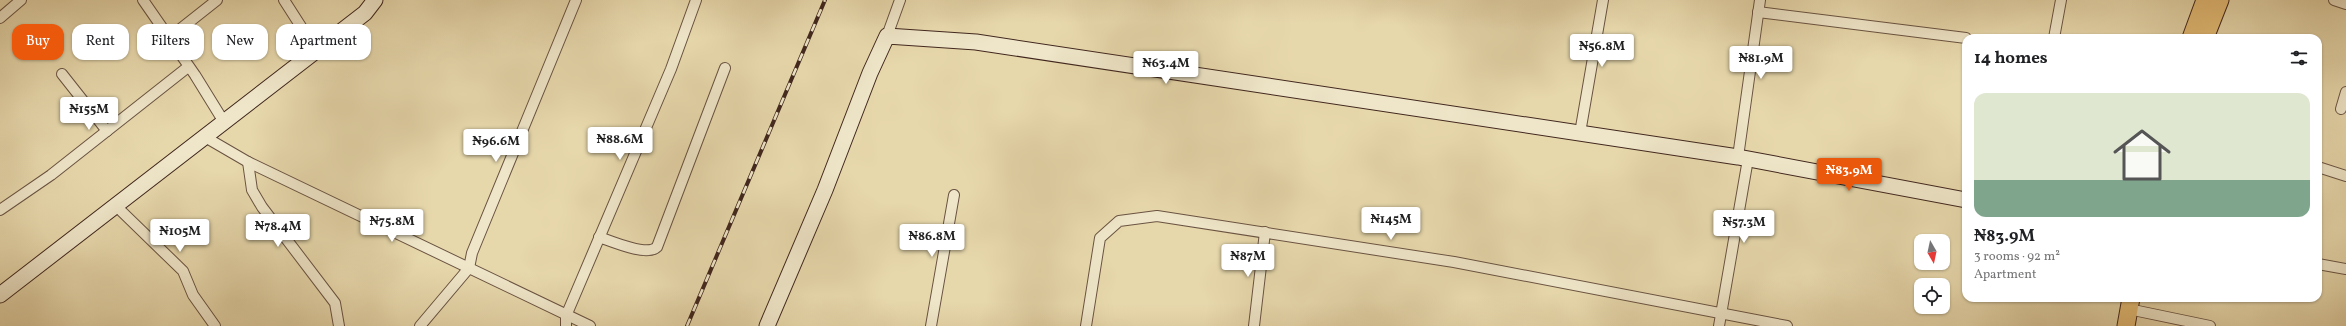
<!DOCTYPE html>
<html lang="en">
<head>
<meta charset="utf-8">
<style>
	:root { --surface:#fff; --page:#f2f2f2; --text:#202124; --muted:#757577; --line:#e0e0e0; --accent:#ea580c }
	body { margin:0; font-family:Vollkorn,serif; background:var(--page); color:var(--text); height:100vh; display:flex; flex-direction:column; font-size:15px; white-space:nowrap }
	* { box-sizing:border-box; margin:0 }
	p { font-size:13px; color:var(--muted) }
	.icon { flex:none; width:22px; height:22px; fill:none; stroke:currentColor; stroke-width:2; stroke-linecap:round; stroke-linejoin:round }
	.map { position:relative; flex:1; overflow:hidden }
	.details { position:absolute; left:1962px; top:34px; width:360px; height:268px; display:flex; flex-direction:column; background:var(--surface); border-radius:12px; box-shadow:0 1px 3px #0004 }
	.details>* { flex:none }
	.hud { position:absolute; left:12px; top:24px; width:380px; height:36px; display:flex; gap:8px }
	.needle { width:26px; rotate:171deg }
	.fabs { position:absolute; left:1914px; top:234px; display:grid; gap:8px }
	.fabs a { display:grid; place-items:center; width:36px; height:36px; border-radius:8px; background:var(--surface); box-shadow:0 1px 3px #0004; font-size:20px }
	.price { position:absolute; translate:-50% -34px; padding:0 9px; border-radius:4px; background:#fff; color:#222; font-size:13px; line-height:26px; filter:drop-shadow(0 1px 2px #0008) }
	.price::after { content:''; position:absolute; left:50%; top:24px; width:12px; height:9px; margin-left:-6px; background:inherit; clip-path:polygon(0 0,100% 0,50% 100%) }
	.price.on { background:var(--accent); color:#fff }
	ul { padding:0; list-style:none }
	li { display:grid; align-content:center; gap:8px; height:212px; padding:0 12px }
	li+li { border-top:1px solid var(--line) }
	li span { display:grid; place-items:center; height:124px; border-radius:12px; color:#555 }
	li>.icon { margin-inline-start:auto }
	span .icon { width:72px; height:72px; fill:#fffc; stroke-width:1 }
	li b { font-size:17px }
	h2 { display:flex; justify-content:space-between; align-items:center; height:48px; padding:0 12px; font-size:17px }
	.chip { padding:0 14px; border-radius:12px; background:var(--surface); box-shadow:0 1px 3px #0004; font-size:14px; line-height:36px }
	.chip.on { background:var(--accent); color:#fff }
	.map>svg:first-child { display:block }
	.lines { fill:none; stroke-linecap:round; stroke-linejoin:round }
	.street-casing { stroke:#6a5342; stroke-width:12 }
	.secondary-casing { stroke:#41271e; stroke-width:17 }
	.primary-casing { stroke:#41271e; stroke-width:19 }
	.street { stroke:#efe6c9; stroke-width:10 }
	.secondary { stroke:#efe6c9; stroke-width:15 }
	.primary { stroke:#e4bc76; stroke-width:17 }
	.rail-casing { stroke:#41271e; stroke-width:4 }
	.rail { stroke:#efe6c9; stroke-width:2.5; stroke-dasharray:8; stroke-linecap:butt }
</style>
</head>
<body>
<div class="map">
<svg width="2346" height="326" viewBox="0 0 2346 326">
	<rect width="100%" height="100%" fill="#e7d8ac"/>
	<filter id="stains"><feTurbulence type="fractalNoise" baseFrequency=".005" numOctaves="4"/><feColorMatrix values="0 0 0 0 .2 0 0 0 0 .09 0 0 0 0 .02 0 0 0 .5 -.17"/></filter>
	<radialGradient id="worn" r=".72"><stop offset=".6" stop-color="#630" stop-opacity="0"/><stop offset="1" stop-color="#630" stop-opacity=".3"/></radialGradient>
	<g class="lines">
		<defs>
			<g id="street">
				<polyline points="143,0 195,75 224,122"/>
				<polyline points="284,0 316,50"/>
				<polyline points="2334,0 2346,4"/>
				<polyline points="1758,12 1966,38"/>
				<polyline points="0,18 21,0"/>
				<polyline points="887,36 900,0"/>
				<polyline points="169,38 217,0"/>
				<polyline points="2054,38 2061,0"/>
				<polyline points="62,74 107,131"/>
				<polyline points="2341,109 2346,92"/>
				<polyline points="1580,133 1603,0"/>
				<polyline points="205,137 248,162 590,326"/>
				<polyline points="1738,157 1760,0"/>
				<polyline points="248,162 252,190 262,207 335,303 339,326"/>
				<polyline points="2318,167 2346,176"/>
				<polyline points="115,205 183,271 193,295 215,326"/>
				<polyline points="0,210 51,175 188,67"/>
				<path d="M599,237c12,4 48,20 58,10l68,-179"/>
				<polyline points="2318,264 2346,269"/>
				<polyline points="2138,311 2210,326"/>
				<polyline points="420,326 469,268 472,253 576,0"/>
				<polyline points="566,326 566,316 671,69 696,0"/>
				<polyline points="931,326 954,195"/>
				<polyline points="1086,326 1100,238 1119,221 1157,216 1454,262 1787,326"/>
				<polyline points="1254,326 1265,232"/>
				<polyline points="1719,326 1748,159"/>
			</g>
			<g id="secondary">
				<polyline points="0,295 365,13 375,0"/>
				<polyline points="767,326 825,190 870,73 887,36 976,42 1738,157 1966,200"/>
			</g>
			<g id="primary">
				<polyline points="2191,38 2205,0"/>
				<polyline points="2205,38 2220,0"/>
				<polyline points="2126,326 2131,298"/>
			</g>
		</defs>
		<use href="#street" class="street-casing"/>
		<use href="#secondary" class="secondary-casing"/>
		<use href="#primary" class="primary-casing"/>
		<use href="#street" class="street"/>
		<use href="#secondary" class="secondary"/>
		<use href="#primary" class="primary"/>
		<defs>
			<polyline id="rail" points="687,326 825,0"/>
		</defs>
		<use href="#rail" class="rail-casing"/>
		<use href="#rail" class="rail"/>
	</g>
	<rect width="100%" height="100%" filter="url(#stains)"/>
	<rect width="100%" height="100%" fill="url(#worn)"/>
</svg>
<div class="fabs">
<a><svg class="needle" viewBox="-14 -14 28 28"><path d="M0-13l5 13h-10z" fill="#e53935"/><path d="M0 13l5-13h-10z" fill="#757577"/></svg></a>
<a><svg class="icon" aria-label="locate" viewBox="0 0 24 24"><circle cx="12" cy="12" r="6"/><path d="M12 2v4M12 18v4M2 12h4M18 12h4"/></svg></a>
</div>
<b class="price" style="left:1602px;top:68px">₦56.8M</b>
<b class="price" style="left:1761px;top:80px">₦81.9M</b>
<b class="price" style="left:1166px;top:85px">₦63.4M</b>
<b class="price" style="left:89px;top:131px">₦155M</b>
<b class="price" style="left:620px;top:161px">₦88.6M</b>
<b class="price" style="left:496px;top:163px">₦96.6M</b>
<b class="price on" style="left:1849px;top:192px">₦83.9M</b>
<b class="price" style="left:1391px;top:241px">₦145M</b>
<b class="price" style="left:392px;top:243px">₦75.8M</b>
<b class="price" style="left:1744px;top:244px">₦57.3M</b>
<b class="price" style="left:278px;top:248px">₦78.4M</b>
<b class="price" style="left:180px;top:253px">₦105M</b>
<b class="price" style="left:932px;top:258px">₦86.8M</b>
<b class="price" style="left:1248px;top:278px">₦87M</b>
<div class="hud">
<a class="chip on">Buy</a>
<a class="chip">Rent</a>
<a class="chip">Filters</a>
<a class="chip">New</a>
<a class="chip">Apartment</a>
</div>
<section class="details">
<h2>14 homes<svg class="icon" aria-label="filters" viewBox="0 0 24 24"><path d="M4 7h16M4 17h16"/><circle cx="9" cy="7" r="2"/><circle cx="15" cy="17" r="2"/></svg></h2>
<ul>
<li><span style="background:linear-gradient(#dfe7d0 70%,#7fa58c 0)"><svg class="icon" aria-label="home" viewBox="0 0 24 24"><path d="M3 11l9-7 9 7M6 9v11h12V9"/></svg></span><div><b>₦83.9M</b><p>3 rooms · 92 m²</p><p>Apartment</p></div></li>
</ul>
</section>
</div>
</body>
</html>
